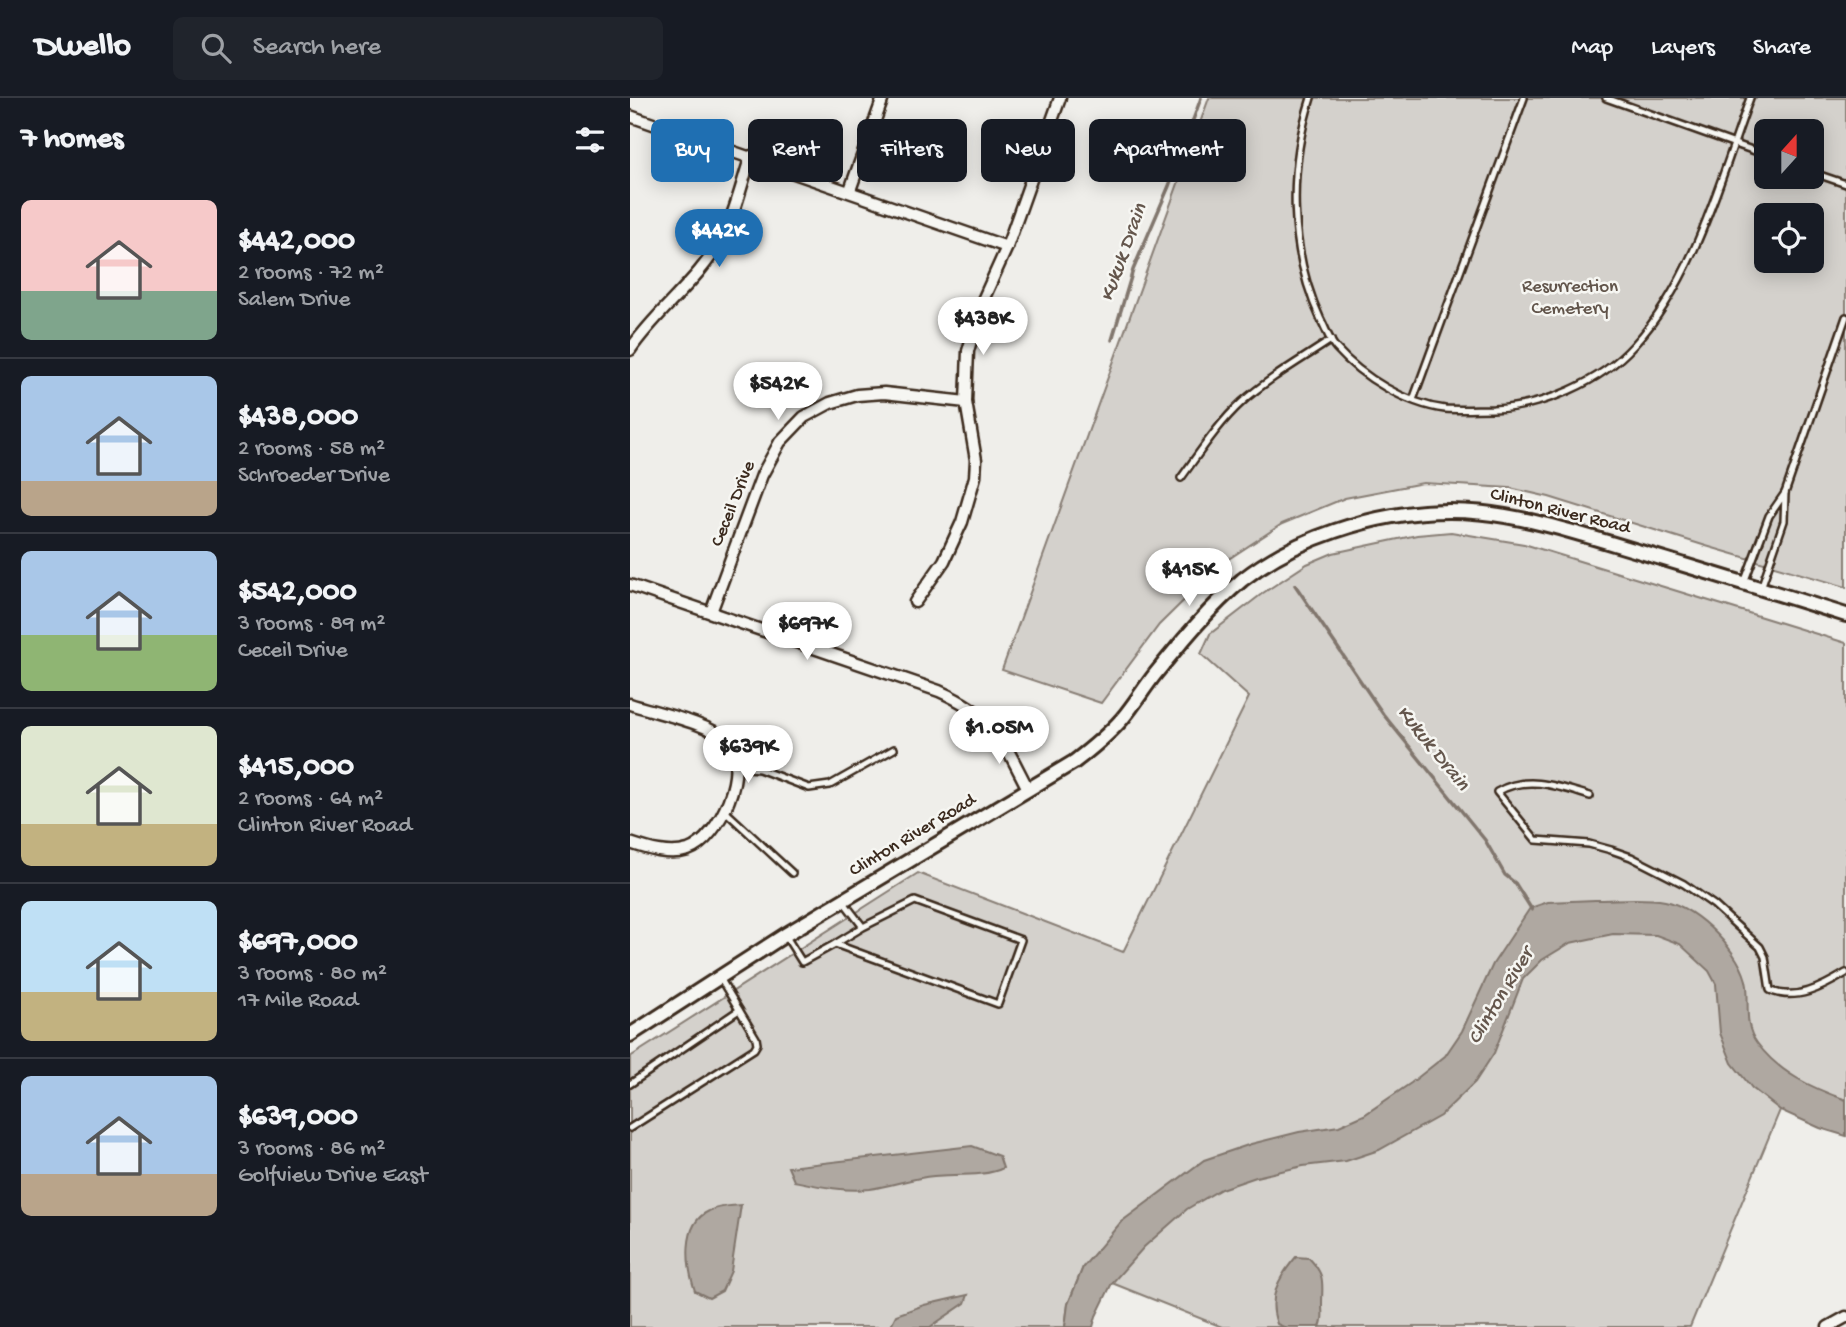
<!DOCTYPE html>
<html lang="en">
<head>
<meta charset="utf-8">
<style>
	:root { --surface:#171b24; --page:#20242c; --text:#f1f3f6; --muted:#9ea1a6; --line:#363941; --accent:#1f6fb2 }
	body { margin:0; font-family:"Gochi Hand",sans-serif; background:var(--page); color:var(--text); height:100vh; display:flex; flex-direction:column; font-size:26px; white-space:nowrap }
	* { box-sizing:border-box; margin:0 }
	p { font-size:23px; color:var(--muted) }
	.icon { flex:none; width:38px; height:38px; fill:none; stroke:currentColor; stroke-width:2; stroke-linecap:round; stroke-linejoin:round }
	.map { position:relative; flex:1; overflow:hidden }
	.sheet { display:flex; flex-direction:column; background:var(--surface); width:630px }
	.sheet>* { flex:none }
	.hud { position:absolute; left:21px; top:21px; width:665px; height:63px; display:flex; gap:14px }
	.needle { width:46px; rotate:21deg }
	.controls { position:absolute; left:1124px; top:21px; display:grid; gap:14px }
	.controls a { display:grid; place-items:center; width:70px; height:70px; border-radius:10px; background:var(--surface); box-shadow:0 4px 18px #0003; font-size:35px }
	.price { position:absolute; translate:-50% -60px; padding:0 16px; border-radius:24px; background:#fff; color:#222; font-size:23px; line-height:46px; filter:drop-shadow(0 2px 4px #0008) }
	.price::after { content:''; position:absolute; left:50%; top:42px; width:21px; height:16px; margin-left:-10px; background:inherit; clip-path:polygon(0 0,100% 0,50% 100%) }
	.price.active { background:var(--accent); color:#fff }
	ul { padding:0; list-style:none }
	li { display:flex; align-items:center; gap:21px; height:175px; padding:0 21px }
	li+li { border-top:2px solid var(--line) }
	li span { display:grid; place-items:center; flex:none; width:196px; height:140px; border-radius:10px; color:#555 }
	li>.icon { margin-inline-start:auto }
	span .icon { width:84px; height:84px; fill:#fffc; stroke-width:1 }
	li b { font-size:30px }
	h2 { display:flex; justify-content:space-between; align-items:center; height:84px; padding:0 21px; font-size:30px }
	.pill { padding:0 24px; border-radius:10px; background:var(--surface); box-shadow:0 4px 18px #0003; font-size:24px; line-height:63px }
	.pill.active { background:var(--accent); color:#fff }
	header { display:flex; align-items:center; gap:42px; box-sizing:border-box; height:98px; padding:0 35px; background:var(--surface); border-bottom:2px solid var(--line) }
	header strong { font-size:33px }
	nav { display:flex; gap:38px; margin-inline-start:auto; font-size:24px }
	.search { width:490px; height:63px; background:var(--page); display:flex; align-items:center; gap:18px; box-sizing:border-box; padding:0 24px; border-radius:10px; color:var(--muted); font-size:26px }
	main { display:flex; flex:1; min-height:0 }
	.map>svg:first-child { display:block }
	.green { fill:#d4d1cc; stroke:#887e75; stroke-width:2; fill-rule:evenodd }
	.water { fill:#afa8a1; stroke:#81766d; stroke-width:2 }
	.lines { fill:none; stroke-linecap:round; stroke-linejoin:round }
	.stream { stroke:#81766d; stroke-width:3.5 }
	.service-casing { stroke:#3b2a1e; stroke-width:10 }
	.minor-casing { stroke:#3b2a1e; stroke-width:15 }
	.tertiary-casing { stroke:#3b2a1e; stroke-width:18 }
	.service { stroke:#f6f6f2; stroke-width:5 }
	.minor { stroke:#f6f6f2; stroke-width:10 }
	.tertiary { stroke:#f6f6f2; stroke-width:12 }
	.labels { text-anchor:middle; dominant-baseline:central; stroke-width:5; stroke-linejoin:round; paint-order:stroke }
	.park-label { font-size:19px; fill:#61544a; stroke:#f6f6f2 }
	.street-label { font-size:19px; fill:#3b2a1e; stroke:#f6f6f2 }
	.water-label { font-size:21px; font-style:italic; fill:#64564c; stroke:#f6f6f2 }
</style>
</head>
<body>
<header>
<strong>Dwello</strong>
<div class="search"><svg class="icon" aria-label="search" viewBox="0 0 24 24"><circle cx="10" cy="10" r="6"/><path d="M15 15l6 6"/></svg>Search here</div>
<nav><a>Map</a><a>Layers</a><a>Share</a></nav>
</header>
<main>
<section class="sheet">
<h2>7 homes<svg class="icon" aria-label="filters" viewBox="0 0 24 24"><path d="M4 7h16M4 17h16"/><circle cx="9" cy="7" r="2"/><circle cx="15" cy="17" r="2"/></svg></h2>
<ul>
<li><span style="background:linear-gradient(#f6c9c9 65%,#7fa58c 0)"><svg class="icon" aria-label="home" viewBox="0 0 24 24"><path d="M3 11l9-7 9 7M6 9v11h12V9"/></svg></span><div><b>$442,000</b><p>2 rooms · 72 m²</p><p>Salem Drive</p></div></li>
<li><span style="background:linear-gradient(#a9c7e8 75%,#b9a48a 0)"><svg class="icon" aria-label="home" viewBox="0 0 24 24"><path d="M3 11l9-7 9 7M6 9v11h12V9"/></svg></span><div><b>$438,000</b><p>2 rooms · 58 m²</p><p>Schroeder Drive</p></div></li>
<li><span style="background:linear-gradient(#a9c7e8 60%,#8fb573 0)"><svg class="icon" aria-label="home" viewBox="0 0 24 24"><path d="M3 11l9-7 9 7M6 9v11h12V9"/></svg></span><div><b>$542,000</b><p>3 rooms · 89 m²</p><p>Ceceil Drive</p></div></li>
<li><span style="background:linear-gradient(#dfe7d0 70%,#c2b280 0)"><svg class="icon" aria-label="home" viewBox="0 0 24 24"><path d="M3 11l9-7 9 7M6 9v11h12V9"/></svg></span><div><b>$415,000</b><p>2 rooms · 64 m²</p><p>Clinton River Road</p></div></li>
<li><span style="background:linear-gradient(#bfe0f5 65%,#c2b280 0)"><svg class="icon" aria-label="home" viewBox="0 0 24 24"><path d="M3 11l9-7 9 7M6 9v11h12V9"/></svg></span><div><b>$697,000</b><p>3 rooms · 80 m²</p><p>17 Mile Road</p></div></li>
<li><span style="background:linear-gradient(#a9c7e8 70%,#b9a48a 0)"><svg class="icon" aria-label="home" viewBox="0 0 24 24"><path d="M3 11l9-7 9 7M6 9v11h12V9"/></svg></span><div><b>$639,000</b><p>3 rooms · 86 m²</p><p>Golfview Drive East</p></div></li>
</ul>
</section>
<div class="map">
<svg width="1216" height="1229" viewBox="0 0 1216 1229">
	<rect width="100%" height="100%" fill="#efeeea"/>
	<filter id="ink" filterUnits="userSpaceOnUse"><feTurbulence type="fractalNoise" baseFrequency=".0143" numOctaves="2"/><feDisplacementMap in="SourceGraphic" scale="14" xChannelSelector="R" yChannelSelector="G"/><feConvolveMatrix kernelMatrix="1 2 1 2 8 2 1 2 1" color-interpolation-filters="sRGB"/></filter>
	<g filter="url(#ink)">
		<g class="green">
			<path d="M579,0h637v489l-140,-41 -157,-49 -39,-9 -87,-5 -78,15 -63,26 -61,40 -62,61 -58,78 -99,-33zM1136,33h45v46h-45zM1136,117h45v46h-45z"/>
			<polygon points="821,434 894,446 1216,545 1216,1002 1205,998 1150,1012 1060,1229 592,1229 482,1185 453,1169 438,1206 435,1229 0,1229 0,959 288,775 493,854 619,599 571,556 580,536 633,495 677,466 703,455 787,437"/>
		</g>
		<g class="water">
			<path d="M965,802c22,0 48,-3 70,1 32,6 78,53 82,85 2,20 -3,40 10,57 22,30 55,45 89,57v36l-26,-8 -40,-18 -28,-22 -20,-25 -12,-30 -4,-49 -7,-13 -29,-27 -24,-9 -43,-1 -43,9 -28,17 -19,19 -29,74 -19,29 -35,34 -61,34 -33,11 -43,5 -47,11 -35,12 -34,20 -43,38 -32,36 -16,33 -3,11h-28l3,-23 15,-37 38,-45 83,-62 47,-16 48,-12 40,-6 25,-11 47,-32 34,-27 17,-25 31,-67 37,-56 18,-6z"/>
			<path d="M342,1048l27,10 4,12c-17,9 -49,6 -69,8 -22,2 -43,10 -64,13 -25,3 -52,-3 -76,-8l-6,-14z"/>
			<path d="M111,1107l-10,66 -9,20 -13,7 -14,-7c-8,-24 -14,-67 14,-80 9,-5 22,-5 32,-6z"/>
			<path d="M666,1159l13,1c17,18 13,24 13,47 0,8 2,14 -2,22h-36l-7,-3c-10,-27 2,-47 19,-67z"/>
			<polygon points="338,1197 335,1205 300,1229 260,1229 266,1217 294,1207"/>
		</g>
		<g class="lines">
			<g class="stream">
				<polyline points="482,242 503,172 539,88 571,0"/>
				<polyline points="665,487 753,616 855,742 875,777 885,785 902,812"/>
			</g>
			<defs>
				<g id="service">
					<path d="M681,0c-23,71 -22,153 10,222 5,9 8,20 15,28 26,29 70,56 109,61 16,1 32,0 48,0 49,-2 107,-26 141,-64 60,-65 86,-165 116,-247"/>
					<polyline points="976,0 1136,57"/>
					<polyline points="1181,74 1216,86"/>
					<polyline points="783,302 894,0"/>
					<path d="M551,380c19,-26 37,-54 61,-76 27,-24 59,-42 89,-62"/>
					<polyline points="1155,395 1216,219"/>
					<polyline points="1114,485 1139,418 1155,395 1154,423 1131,490"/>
					<polyline points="107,669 129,671 179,690 200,687 264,651"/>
					<path d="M960,698c-30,-9 -63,-22 -93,-4l39,48 53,4 22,6 20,7 53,27 30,21 46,42 5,10 5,33c25,12 53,-3 76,-17"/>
					<polyline points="94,712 162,775"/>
					<polyline points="213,803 233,829 285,803 391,842 368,906 205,846 233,829"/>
					<polyline points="155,837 172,864 205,846"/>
					<polyline points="0,986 109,912"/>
					<polyline points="0,1030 124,951 127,946 126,940 90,880"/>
				</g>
				<g id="minor">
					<polyline points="0,18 377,149"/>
					<polyline points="220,92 253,0"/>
					<path d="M0,252c27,-40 69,-69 92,-112 13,-23 20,-56 29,-82"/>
					<path d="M0,487l309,106c56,25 62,46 89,98"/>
					<polyline points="285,504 314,463 332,424 345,379 346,362 336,304 338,253 353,202 377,149 430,0"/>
					<polyline points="81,514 132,377 150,344 174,319 200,305 227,297 254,295 336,304"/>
					<path d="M0,606c24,8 79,19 96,36 26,26 -6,99 -38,110 -19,6 -40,-1 -58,-7"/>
					<polyline points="1198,1229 1216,1219"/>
				</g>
				<path id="tertiary" d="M0,937l155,-100 289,-173c17,-13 34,-27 48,-43 12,-14 22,-31 34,-46 27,-33 54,-66 86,-93 28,-22 60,-38 93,-49 120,-41 194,-12 309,22 68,20 135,41 202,62"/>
			</defs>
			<use href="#service" class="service-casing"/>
			<use href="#minor" class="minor-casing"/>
			<use href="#tertiary" class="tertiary-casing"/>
			<use href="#service" class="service"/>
			<use href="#minor" class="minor"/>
			<use href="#tertiary" class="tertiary"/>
		</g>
	</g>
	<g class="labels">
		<g class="park-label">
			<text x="940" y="189">Resurrection<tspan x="940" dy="22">Cemetery</tspan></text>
		</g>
		<g class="street-label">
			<text transform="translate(104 406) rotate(-68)">Ceceil Drive</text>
			<text transform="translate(930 414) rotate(14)">Clinton River Road</text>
			<text transform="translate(283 738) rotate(-31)">Clinton River Road</text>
		</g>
		<g class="water-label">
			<text transform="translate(495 155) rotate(-70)">Kukuk Drain</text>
			<text transform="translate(802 651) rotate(51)">Kukuk Drain</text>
			<text transform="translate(872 899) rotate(-59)">Clinton River</text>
		</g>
	</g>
</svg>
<div class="controls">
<a><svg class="needle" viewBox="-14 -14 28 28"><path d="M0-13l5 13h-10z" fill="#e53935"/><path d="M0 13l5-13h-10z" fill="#9ea1a6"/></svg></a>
<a><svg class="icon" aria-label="locate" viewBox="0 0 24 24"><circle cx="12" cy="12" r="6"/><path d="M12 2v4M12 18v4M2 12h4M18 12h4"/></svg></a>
</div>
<b class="price active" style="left:89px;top:171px">$442K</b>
<b class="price" style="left:353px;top:259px">$438K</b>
<b class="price" style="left:148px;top:324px">$542K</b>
<b class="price" style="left:559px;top:510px">$415K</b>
<b class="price" style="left:177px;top:564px">$697K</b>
<b class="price" style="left:369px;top:668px">$1.05M</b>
<b class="price" style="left:118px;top:687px">$639K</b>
<div class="hud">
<a class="pill active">Buy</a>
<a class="pill">Rent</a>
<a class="pill">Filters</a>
<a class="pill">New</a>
<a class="pill">Apartment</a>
</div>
</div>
</main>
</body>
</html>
